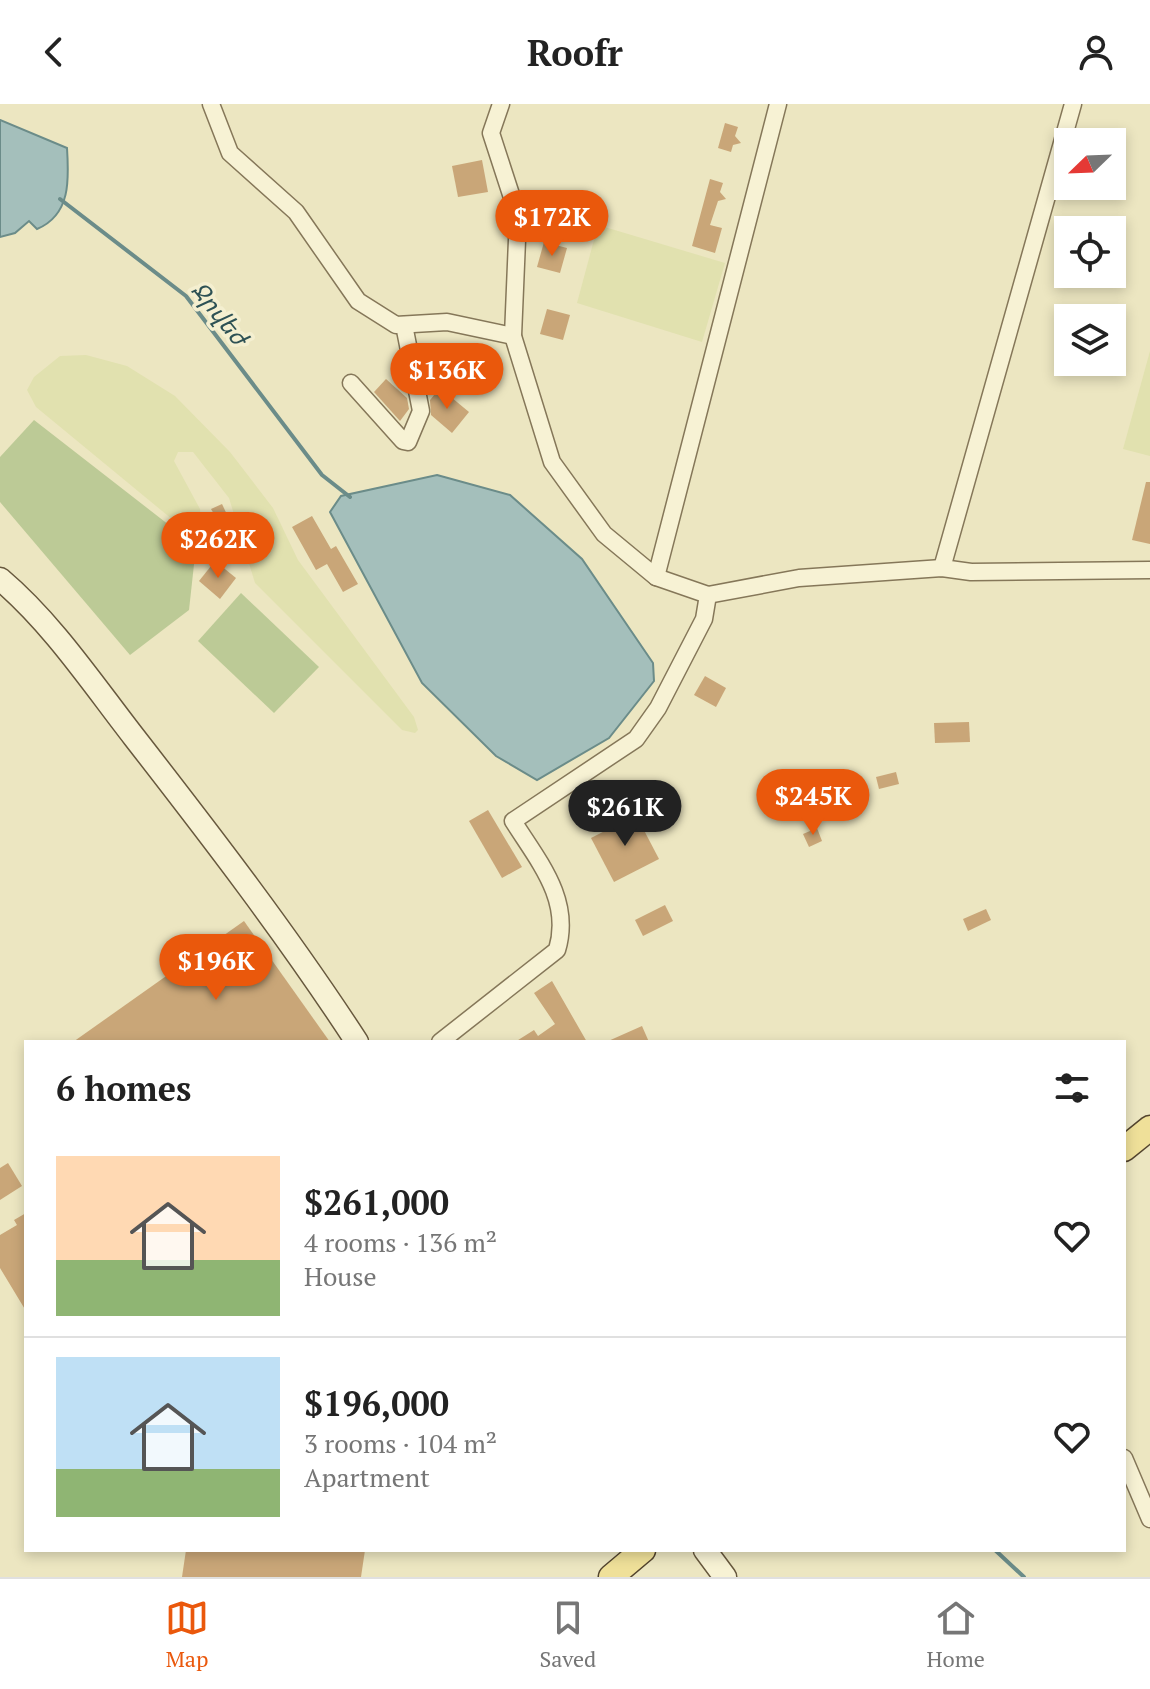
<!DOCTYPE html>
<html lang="en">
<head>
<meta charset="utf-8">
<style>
	:root { --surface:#fff; --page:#f2f2f2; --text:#222; --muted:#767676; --line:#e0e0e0; --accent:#ea580c }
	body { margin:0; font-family:"PT Serif","Noto Sans Armenian",serif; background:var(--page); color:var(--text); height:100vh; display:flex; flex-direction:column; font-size:30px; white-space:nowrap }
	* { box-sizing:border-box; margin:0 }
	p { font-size:26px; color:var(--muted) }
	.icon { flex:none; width:44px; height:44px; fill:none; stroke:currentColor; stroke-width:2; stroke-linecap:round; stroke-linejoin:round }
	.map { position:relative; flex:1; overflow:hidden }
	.sheet { position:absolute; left:24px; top:936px; width:1102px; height:512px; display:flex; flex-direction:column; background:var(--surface); border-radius:0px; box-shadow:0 4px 12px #0003 }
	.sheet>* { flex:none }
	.needle { width:52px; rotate:247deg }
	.buttons { position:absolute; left:1054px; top:24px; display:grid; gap:16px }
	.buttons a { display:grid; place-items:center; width:72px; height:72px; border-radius:0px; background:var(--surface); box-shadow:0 4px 12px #0003; font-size:40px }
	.price { position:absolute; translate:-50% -68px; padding:0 18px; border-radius:28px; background:var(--accent); color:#fff; font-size:26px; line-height:52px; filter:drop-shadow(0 2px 4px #0008) }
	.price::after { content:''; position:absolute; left:50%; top:48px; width:24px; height:18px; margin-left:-12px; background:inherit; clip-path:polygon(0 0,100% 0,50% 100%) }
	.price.on { background:#222; color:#fff }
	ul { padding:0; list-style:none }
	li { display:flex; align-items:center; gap:24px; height:200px; padding:0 32px }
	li+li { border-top:2px solid var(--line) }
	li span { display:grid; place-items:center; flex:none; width:224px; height:160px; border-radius:0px; color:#555 }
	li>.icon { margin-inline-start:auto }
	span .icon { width:96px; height:96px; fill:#fffc; stroke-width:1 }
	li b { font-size:34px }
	h2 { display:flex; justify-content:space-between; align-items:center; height:96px; padding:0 32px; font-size:34px }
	header { display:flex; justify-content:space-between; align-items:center; height:104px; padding:0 32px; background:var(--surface); font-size:36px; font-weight:700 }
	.tabs { display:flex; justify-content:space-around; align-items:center; height:112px; border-top:2px solid var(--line); background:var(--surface); font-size:22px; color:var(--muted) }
	.tabs a { display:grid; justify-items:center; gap:4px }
	.tabs .on { color:var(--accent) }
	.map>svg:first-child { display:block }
	.farmland { fill:#e1e1af }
	.green { fill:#bcca96 }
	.water { fill:#a4bfbb; stroke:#6b8c89; stroke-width:2 }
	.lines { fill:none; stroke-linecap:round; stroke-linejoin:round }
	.stream { stroke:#6b8c89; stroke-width:4 }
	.building { fill:#c9a678 }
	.street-casing { stroke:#857759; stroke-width:19 }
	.secondary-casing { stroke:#67583d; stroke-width:25 }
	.primary-casing { stroke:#53442e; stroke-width:27 }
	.street { stroke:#f7f2d4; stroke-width:16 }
	.secondary { stroke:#f7f2d4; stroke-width:22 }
	.primary { stroke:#efe099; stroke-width:24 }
	.labels { text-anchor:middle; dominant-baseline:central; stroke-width:7; stroke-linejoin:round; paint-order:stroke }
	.water-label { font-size:24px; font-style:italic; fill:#2d5154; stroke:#f4efd0 }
</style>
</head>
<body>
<header><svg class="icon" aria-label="back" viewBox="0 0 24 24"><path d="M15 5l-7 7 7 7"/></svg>Roofr<svg class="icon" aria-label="person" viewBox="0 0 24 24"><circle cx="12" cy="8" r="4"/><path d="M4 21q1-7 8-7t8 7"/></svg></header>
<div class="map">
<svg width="1150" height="1473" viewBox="0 0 1150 1473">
	<rect width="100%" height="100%" fill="#ece6c1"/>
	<g class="farmland">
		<polygon points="598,121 725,159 702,238 577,199"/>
		<polygon points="1150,247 1150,352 1123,345"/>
		<polygon points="86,251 127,262 175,292 230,348 273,404 298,456 414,613 418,626 415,629 402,626 255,479 229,394 193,348 178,348 174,357 200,405 201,420 197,428 190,430 36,303 27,286 34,273 60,252"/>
	</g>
	<g class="green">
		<polygon points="34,316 196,442 189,506 130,551 0,398 0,353"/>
		<polygon points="241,489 319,563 274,609 198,537"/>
	</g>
	<g class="water">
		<path d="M0,16l67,28c2,31 4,67 -30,81l-8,-8 -14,12 -15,4z"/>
		<polygon points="437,371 510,391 582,455 653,559 654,577 609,634 537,676 496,652 422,579 330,408 341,392"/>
	</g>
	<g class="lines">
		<g class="stream">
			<polyline points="60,95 186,192 322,371 350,393"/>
			<polyline points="995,1446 1024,1473"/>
		</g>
	</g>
	<g class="building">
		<polygon points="725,19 738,23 735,32 741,39 733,41 731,48 718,44"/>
		<polygon points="482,56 488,88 458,93 452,62"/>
		<polygon points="710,75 723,79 720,88 726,95 718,97 710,121 722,124 715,149 692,142"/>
		<polygon points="544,138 567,144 560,169 537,163"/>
		<polygon points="547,205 570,211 563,236 540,230"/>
		<polygon points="386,275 407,294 409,305 400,317 374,288"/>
		<polygon points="440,284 469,308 452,329 431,311 430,296"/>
		<polygon points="1146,378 1150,378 1150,440 1132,436"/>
		<polygon points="222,400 231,419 222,424 211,405"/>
		<polygon points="312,412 331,445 336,442 358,480 343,488 327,460 316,466 292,423"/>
		<polygon points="215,457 236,474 220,495 199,477"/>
		<polygon points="705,572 726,584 716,603 694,591"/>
		<polygon points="969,618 970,638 935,639 934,619"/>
		<polygon points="896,668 899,680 879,685 876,673"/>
		<polygon points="488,706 522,763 502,774 469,717"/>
		<polygon points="636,711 659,755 614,778 591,734"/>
		<polygon points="817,724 822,737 809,743 803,730"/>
		<polygon points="665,801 673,817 643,832 635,816"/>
		<polygon points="986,805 991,816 968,827 963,815"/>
		<polygon points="244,817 330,938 73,938"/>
		<polygon points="552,877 587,938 515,938 534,926 538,932 555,920 534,889"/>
		<polygon points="642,922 649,938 606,938"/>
		<polygon points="8,1059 22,1082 0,1096 0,1064"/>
		<polygon points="26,1109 26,1207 0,1164 0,1131 17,1121 14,1116"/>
		<polygon points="186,1446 365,1446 361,1473 182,1473"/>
	</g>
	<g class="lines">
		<defs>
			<g id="street">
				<polyline points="211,0 230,49 296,108 358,197 396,221 447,218 513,232"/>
				<polyline points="501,0 491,29 518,112 513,232 552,358 604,430 656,473 708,491 799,474 942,464 971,468 1150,466"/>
				<polyline points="351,279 403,337 408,338 421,307 404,221"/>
				<polyline points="942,464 1073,0"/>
				<polyline points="656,473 778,0"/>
				<path d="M440,938l117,-92c15,-50 -18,-88 -44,-129l123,-82 22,-31 46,-89 4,-24"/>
				<polyline points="1124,1354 1150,1415"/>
			</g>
			<g id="secondary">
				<path d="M0,475c52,44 92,104 134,158 77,99 154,199 223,305"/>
				<polyline points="705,1446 725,1473"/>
			</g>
			<g id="primary">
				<polyline points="1124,1045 1150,1024"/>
				<polyline points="611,1473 643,1446"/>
			</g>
		</defs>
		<use href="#street" class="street-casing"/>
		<use href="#secondary" class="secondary-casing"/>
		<use href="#primary" class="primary-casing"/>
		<use href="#street" class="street"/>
		<use href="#secondary" class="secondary"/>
		<use href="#primary" class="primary"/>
	</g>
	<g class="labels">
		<g class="water-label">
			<text transform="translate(220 209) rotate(51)">Ջրվեժ</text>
		</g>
	</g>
</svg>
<div class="buttons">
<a><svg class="needle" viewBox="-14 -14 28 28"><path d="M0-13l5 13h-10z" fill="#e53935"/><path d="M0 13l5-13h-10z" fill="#767676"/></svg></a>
<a><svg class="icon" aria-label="locate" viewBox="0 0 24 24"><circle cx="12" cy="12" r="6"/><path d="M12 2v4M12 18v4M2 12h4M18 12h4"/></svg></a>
<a><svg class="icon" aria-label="layers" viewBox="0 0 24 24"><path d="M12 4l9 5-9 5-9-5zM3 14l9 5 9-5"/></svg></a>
</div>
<b class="price" style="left:552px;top:154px">$172K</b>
<b class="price" style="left:447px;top:307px">$136K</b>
<b class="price" style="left:218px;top:476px">$262K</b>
<b class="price" style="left:813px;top:733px">$245K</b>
<b class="price on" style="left:625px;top:744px">$261K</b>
<b class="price" style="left:216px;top:898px">$196K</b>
<section class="sheet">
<h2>6 homes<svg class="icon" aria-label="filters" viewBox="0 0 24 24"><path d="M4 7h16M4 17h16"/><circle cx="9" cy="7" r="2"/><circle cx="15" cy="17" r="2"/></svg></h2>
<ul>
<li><span style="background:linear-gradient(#ffd9b3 65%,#8fb573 0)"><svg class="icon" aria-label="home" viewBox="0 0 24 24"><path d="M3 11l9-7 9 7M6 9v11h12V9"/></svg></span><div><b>$261,000</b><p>4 rooms · 136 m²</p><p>House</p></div><svg class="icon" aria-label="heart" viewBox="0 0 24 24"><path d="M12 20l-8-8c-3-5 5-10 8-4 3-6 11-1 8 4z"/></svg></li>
<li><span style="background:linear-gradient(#bfe0f5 70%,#8fb573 0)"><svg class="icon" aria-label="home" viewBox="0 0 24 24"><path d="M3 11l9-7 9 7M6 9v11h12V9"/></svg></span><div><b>$196,000</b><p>3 rooms · 104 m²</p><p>Apartment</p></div><svg class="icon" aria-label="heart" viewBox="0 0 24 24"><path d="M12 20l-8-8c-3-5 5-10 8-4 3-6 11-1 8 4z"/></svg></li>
</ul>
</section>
</div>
<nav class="tabs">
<a class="on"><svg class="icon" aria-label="map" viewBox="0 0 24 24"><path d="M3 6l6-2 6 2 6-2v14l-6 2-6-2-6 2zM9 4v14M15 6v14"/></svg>Map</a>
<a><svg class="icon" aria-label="saved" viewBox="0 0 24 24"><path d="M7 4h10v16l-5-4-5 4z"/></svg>Saved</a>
<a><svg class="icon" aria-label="home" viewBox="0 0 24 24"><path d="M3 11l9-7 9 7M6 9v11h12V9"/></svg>Home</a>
</nav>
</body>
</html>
